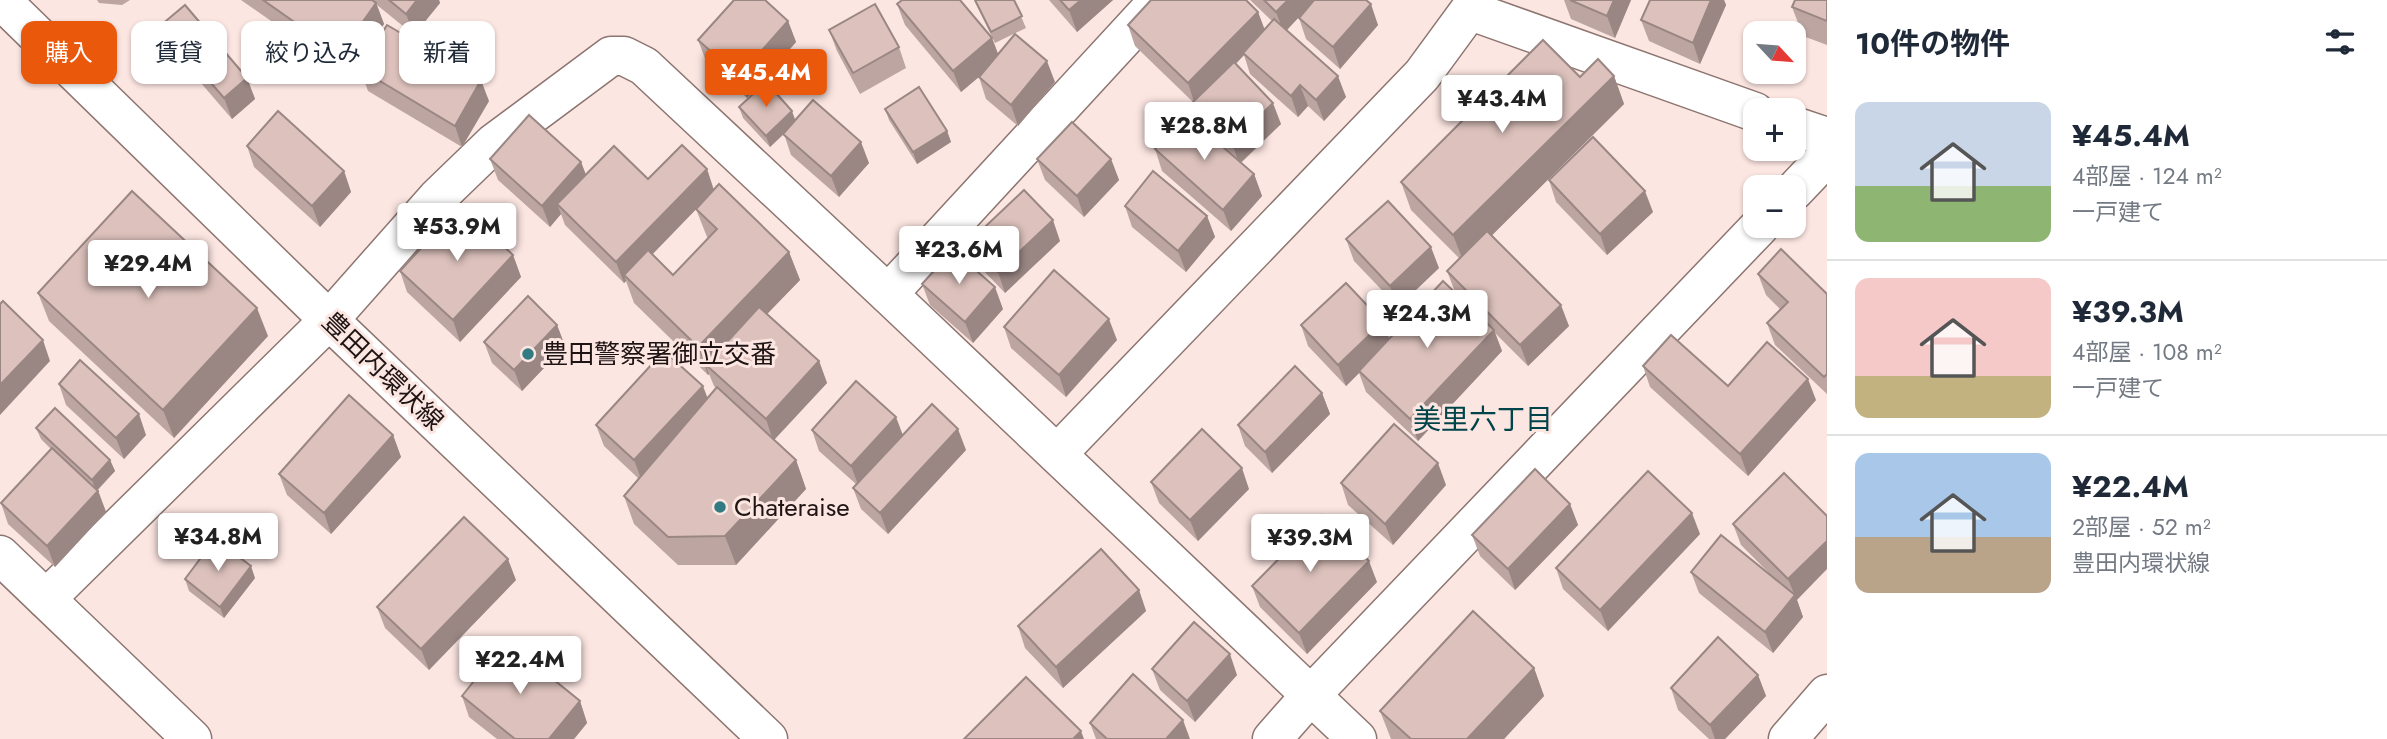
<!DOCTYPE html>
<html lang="ja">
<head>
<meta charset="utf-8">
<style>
	:root { --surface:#fff; --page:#f2f2f3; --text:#1f2937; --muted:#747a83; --line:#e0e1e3; --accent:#ea580c }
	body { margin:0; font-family:Jost,"Noto Sans JP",sans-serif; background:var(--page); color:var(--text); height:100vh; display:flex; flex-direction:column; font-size:26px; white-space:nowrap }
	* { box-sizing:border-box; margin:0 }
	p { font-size:23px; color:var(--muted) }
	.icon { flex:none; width:38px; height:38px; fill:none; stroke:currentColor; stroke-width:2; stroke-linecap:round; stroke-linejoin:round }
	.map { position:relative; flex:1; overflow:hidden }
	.details { display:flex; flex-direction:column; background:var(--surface); width:560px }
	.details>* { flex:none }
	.top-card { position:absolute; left:21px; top:21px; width:665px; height:63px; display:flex; gap:14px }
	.needle { width:46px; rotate:116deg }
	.fabs { position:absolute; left:1743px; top:21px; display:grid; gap:14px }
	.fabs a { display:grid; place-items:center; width:63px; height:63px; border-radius:14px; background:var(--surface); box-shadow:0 2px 5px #0004; font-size:35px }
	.price { position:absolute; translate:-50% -60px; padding:0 16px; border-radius:7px; background:#fff; color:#222; font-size:23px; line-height:46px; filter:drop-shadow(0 2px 4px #0008) }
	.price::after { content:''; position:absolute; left:50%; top:42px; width:21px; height:16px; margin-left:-10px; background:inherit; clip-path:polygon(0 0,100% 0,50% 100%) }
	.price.selected { background:var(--accent); color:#fff }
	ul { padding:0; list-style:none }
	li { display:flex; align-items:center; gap:21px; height:175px; padding:0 28px }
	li+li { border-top:2px solid var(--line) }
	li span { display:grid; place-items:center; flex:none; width:196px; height:140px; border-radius:14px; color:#555 }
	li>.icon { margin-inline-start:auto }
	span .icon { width:84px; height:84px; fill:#fffc; stroke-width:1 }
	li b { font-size:30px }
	h2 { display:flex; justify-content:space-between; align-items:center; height:84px; padding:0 28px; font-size:30px }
	.chip { padding:0 24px; border-radius:14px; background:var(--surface); box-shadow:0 2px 5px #0004; font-size:24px; line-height:63px }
	.chip.selected { background:var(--accent); color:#fff }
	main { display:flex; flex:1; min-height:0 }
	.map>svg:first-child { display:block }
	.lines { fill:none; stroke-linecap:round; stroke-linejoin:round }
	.street-casing { stroke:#8d7570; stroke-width:41 }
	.secondary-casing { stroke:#8d7570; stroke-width:41 }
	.street { stroke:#fff; stroke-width:38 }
	.secondary { stroke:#fff; stroke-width:38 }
	.wall { fill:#bda6a2; fill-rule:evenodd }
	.shaded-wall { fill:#9a8784 }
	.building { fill:#dcc1bc; stroke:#9a8784; stroke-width:2 }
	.poi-dot { fill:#327b82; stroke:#fce6e2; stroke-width:2.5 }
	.labels { text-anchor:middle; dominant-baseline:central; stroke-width:6; stroke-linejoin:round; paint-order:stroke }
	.poi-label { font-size:26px; fill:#1e1413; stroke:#fce6e2; text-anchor:start }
	.street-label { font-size:26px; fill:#1e1413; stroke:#fce6e2 }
	.neighbourhood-label { font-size:28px; fill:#00444a; stroke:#fce6e2 }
</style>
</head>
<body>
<main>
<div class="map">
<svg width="1827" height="739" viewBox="0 0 1827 739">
	<rect width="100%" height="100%" fill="#fce6e2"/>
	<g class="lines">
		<defs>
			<g id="street">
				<polyline points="1471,11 1755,112"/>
				<polyline points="1794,126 1827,137"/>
				<polyline points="1794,191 1827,156"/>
				<polyline points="888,294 1159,0"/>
				<polyline points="1057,454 1422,75 1477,0"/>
				<polyline points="0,555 192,739"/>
				<polyline points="46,599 329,320 437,198 494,143 611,56 624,56 644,66 888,294 1357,739"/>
				<polyline points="1272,739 1310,696 1760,226"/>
				<polyline points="1788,739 1827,694"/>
			</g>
			<polyline id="secondary" points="1,0 329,320 768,739"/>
		</defs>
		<use href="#street" class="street-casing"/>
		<use href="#secondary" class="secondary-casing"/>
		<use href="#street" class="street"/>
		<use href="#secondary" class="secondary"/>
	</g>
	<g class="wall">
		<polygon points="97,0 130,0 122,5 99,3"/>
		<polygon points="241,0 439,0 440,3 414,35 377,5 384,24 348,75"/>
		<polygon points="974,0 1014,0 1026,28 995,43"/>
		<polygon points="1049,0 1113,0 1077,32"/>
		<polygon points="1250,0 1366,0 1378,25 1340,69 1306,39 1299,18 1299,17 1287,30 1346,97 1324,121 1308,106 1298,117 1250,74 1244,55 1236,64 1281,124 1241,163 1254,174 1262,196 1231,231 1162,171 1155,149 1226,149 1201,123 1193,102 1135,46 1128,25 1258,12 1264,29 1272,21"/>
		<polygon points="1564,0 1631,0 1615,38 1571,19"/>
		<polygon points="1650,0 1724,0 1726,5 1700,64 1649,41 1641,20"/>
		<polygon points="1827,0 1827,45 1803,36 1792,7"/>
		<polygon points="897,4 992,38 998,54 1055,82 1018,126 986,99 979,77 961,92 905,25"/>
		<polygon points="788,21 796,42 747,98 706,61 698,40"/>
		<polygon points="161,25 247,78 255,99 232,119 169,46"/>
		<polygon points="829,30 899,47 906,68 860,94 837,51"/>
		<polygon points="360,69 489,101 462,147 368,91"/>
		<polygon points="1614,76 1624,104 1492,235 1569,326 1528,366 1495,333 1502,351 1418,441 1366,392 1359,373 1346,386 1308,346 1301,325 1383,322 1389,339 1455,292 1447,271 1460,259 1411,210 1401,182 1580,77"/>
		<polygon points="739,107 795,120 869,163 839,197 791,155 784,134 770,147 743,118"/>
		<polygon points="885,109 947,131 951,142 917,164 889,120"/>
		<polygon points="247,146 344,171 351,192 320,227 254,167"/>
		<path d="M490,159l91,3 5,13 62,4 59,-10 7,21 75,62 11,28 -33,34 52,47 8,22 -53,57 22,20 10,29 -70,76h-58l-44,-41 -10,-28 15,-17 -35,-33 -8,-21 112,-26 8,-11 -2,-2 -5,-12 -1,1 -74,-72 -8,-22 -2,2 -59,-58 -4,-11 -11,13 -52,-47zM696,209l11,28 1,2 -35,36 -21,-20z"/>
		<polygon points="1037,159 1111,159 1119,180 1084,217 1045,180"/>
		<polygon points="1549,180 1653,212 1607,255 1556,202"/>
		<polygon points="1125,206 1207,216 1215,237 1186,272 1132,227"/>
		<polygon points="1346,239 1439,268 1398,307 1354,261"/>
		<polygon points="1060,241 1005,293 977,264 969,242"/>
		<polygon points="513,255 521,277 460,342 407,292 400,271"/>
		<polygon points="1758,274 1827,294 1827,394 1775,345 1767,323 1781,310 1766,295"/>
		<polygon points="922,284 1003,309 973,343 930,305"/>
		<polygon points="38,293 268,336 174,438 49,321"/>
		<polygon points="557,325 565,346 522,391 492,363 484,342"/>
		<polygon points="1004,327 1117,340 1066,397 1011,348"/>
		<polygon points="1643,366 1728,386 1816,400 1748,476 1650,387"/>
		<polygon points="59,384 146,435 124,459 66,405"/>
		<polygon points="1322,393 1330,414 1272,473 1245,446 1238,425"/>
		<polygon points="36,428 110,460 115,471 98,490 106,512 55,567 8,524 1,503 51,449 41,439"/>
		<polygon points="812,430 903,435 966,450 888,534 861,509 853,488 856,484 819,451"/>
		<polygon points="393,435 401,457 331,534 287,495 279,474"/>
		<polygon points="1784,473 1797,600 1803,617 1773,653 1699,593 1691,572 1775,579 1741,545 1733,524"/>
		<polygon points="1151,482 1249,489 1198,541 1159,503"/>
		<polygon points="1341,483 1446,485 1393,545 1348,505"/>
		<polygon points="1570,504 1578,525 1515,590 1480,556 1472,535"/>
		<polygon points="1700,534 1608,631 1563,589 1556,568"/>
		<polygon points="255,578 224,618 189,591 185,579"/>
		<polygon points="516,580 429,670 385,628 377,607"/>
		<polygon points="1377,582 1307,654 1260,607 1252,586"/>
		<polygon points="1139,590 1146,611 1063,688 1025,648 1018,626"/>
		<polygon points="1534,668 1544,696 1504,739 1391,739 1380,711"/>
		<polygon points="1152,669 1237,675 1195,722 1160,690"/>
		<polygon points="1758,675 1766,696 1725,739 1709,739 1678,710 1671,688"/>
		<polygon points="462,696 580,701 587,723 574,739 497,739 469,717"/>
		<polygon points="1090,723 1190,739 1096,739"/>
	</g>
	<g class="shaded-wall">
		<polygon points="417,0 439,0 440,3 414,35 406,14"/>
		<polygon points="1081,0 1113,0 1077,32 1069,10"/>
		<polygon points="1288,0 1315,0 1284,33 1276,12"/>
		<polygon points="1614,0 1631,0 1615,38 1607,16"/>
		<polygon points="1711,0 1724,0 1726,5 1700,64 1693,43"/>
		<polygon points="376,3 384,24 348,75 340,54"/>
		<polygon points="1371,4 1378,25 1340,69 1333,47"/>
		<polygon points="1258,12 1266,33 1243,53 1244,55 1195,105 1188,83"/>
		<polygon points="788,21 796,42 747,98 739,76"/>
		<polygon points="992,38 1000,59 961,92 953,71"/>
		<polygon points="1047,61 1055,82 1018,126 1011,105"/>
		<polygon points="1338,76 1346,97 1324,121 1316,100"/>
		<polygon points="1614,76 1624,104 1464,263 1453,235"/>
		<polygon points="247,78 255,99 232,119 224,98"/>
		<polygon points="481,80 489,101 462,147 455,126"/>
		<polygon points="1300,85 1308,106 1298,117 1291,96"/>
		<polygon points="1273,103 1281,124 1239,164 1232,143"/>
		<polygon points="792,111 796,122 770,147 766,136"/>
		<polygon points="947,131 951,142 917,164 913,152"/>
		<polygon points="861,142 869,163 839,197 831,176"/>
		<polygon points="1111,159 1119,180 1084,217 1077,196"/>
		<polygon points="581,162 589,183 557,204 561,214 550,227 542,206"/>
		<polygon points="707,169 714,191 628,279 624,275 626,281 624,283 616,262"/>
		<polygon points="344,171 351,192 320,227 312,206"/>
		<polygon points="1254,174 1262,196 1231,231 1223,210"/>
		<polygon points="1645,191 1653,212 1607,255 1600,234"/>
		<polygon points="1207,216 1215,237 1186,272 1178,251"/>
		<polygon points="1053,220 1060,241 1005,293 998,272"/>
		<polygon points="1431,247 1439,268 1398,307 1390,286"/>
		<polygon points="789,252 800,280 712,371 706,365 709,374 708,375 698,347"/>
		<polygon points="513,255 521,277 460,342 453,320"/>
		<polygon points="995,287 1003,309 973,343 965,322"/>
		<polygon points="1561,305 1569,326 1528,366 1520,345"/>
		<polygon points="257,308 268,336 174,438 163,410"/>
		<polygon points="1109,319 1117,340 1066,397 1059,375"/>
		<polygon points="1383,322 1391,343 1359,371 1359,373 1346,386 1338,365"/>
		<polygon points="557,325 565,346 522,391 514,370"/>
		<polygon points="1494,330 1502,351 1418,441 1410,419"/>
		<polygon points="43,340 50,361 0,415 0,385"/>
		<polygon points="819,361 827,383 773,441 766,419"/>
		<polygon points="1808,379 1816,400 1748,476 1740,454"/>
		<polygon points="703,386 711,407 642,481 634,460"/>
		<polygon points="1322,393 1330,414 1272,473 1265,452"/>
		<polygon points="139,414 146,435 124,459 116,438"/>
		<polygon points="896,417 904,438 859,487 851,466"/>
		<polygon points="958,429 966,450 888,534 880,513"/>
		<polygon points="393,435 401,457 331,534 324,513"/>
		<polygon points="110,460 115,471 96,491 92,480"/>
		<polygon points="796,460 806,489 736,565 725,536"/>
		<polygon points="1438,463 1446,485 1393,545 1385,524"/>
		<polygon points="1242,468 1249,489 1198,541 1190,520"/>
		<polygon points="98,491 106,512 55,567 47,546"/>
		<polygon points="1570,504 1578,525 1515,590 1508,569"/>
		<polygon points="1692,513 1700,534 1608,631 1600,610"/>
		<polygon points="1827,541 1827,569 1797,600 1803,617 1773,653 1765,632 1795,596 1788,579"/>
		<polygon points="508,559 516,580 429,670 421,649"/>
		<polygon points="1369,561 1377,582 1307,654 1299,633"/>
		<polygon points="251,566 255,578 224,618 220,607"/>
		<polygon points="1139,590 1146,611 1063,688 1056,667"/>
		<polygon points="1230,654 1237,675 1195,722 1187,701"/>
		<polygon points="1534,668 1544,696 1504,739 1467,739"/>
		<polygon points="1758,675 1766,696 1725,739 1715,739 1710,725"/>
		<polygon points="580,701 587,723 574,739 549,739"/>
		<polygon points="1183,720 1190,739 1166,739"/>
		<polygon points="1081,731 1084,739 1073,739"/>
	</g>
	<g class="building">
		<polygon points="263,0 372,0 376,3 340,54"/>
		<polygon points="389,0 417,0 406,14"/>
		<polygon points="734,0 765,0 788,21 739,76 698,40"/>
		<polygon points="902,0 960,0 992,38 953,71 897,4"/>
		<polygon points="975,0 1014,0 1022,16 991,32"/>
		<polygon points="1060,0 1081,0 1069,10"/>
		<polygon points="1151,0 1246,0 1258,12 1188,83 1128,25"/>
		<polygon points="1264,0 1288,0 1276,12"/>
		<polygon points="1314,0 1366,0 1371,4 1333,47 1299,18"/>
		<polygon points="1570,0 1614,0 1607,16"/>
		<polygon points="1650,0 1711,0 1693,43 1641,20"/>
		<polygon points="1795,0 1827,0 1827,21 1792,7"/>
		<polygon points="875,4 899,47 853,73 829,30"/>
		<polygon points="185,5 247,78 224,98 161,25"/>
		<polygon points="1274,19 1338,76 1316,100 1300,85 1291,96 1243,53"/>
		<polygon points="387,25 481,80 455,126 360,69"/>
		<polygon points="1015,34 1047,61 1011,105 979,77"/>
		<polygon points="1543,40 1580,77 1598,59 1614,76 1453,235 1401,182"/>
		<polygon points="1234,62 1273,103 1232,143 1193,102"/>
		<polygon points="766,82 792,111 766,136 739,107"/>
		<polygon points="919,87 947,131 913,152 885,109"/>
		<polygon points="813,100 861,142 831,176 783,134"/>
		<polygon points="278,111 344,171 312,206 247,146"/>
		<polygon points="1185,114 1254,174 1223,210 1155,149"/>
		<polygon points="529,115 581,162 542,206 490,159"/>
		<polygon points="1072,122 1111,159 1077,196 1037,159"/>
		<polygon points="1593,137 1645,191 1600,234 1549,180"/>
		<polygon points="682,145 707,169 616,262 557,204 614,146 648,179"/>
		<polygon points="1153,171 1207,216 1178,251 1125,206"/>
		<polygon points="719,184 789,252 698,347 624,275 648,250 673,275 717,229 696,209"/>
		<polygon points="1024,190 1053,220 998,272 969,242"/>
		<polygon points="132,191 257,308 163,410 38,293"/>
		<polygon points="1388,201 1431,247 1390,286 1346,239"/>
		<polygon points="460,206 513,255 453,320 400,271"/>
		<polygon points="1487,231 1561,305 1520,345 1447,271"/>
		<polygon points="1781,249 1827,294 1827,374 1824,377 1767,323 1788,302 1758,274"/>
		<polygon points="953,250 995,287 965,322 922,284"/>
		<polygon points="1054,270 1109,319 1059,375 1004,327"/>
		<polygon points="1443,281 1494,330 1410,419 1359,371"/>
		<polygon points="1346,283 1383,322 1338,365 1301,325"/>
		<polygon points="528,296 557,325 514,370 484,342"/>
		<polygon points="3,301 43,340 0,385 0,304"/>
		<polygon points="759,307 819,361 766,419 706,365"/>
		<polygon points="1671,335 1728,386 1767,342 1808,379 1740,454 1643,366"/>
		<polygon points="664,351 703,386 634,460 596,425"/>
		<polygon points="80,360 139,414 116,438 59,384"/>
		<polygon points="1295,366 1322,393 1265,452 1238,425"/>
		<polygon points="856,381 896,417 851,466 812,430"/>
		<polygon points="717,387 796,460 725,536 668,537 624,496"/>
		<polygon points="349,395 393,435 324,513 279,474"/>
		<polygon points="932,404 958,429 880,513 853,488"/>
		<polygon points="55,408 110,460 92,480 36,428"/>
		<polygon points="1394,424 1438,463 1385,524 1341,483"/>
		<polygon points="1202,429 1242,468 1190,520 1151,482"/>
		<polygon points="52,448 98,491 47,546 1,503"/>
		<polygon points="1535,469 1570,504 1508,569 1472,535"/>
		<polygon points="1648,471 1692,513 1600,610 1556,568"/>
		<polygon points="1784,473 1827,516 1827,541 1788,579 1733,524"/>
		<polygon points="1322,515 1369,561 1299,633 1252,586"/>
		<polygon points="464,517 508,559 421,649 377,607"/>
		<polygon points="1721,535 1795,595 1765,632 1691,572"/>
		<polygon points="215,539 251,566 220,607 185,579"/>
		<polygon points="1101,549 1139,590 1056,667 1018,626"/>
		<polygon points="1473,611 1534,668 1467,739 1411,739 1380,711"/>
		<polygon points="1194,622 1230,654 1187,701 1152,669"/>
		<polygon points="1718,637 1758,675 1710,725 1671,688"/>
		<polygon points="506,641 580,701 549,739 515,739 462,696"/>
		<polygon points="1133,674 1183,720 1166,739 1107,739 1090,723"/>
		<polygon points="1026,677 1081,731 1073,739 964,739"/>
	</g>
	<g class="poi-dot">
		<circle cx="528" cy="354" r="7"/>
		<circle cx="720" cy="507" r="7"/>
	</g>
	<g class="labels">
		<g class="poi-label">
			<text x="542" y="354">豊田警察署御立交番</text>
			<text x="734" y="507">Chateraise</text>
		</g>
		<g class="street-label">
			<text transform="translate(383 371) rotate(44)">豊田内環状線</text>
		</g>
		<g class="neighbourhood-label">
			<text x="1483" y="419">美里六丁目</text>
		</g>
	</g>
</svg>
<div class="fabs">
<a><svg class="needle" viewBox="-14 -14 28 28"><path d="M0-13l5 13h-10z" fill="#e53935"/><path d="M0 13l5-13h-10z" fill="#747a83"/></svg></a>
<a>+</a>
<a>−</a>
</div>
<b class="price selected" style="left:766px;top:109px">¥45.4M</b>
<b class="price" style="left:1502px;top:135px">¥43.4M</b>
<b class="price" style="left:1204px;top:162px">¥28.8M</b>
<b class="price" style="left:457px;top:263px">¥53.9M</b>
<b class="price" style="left:959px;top:286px">¥23.6M</b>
<b class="price" style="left:148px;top:300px">¥29.4M</b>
<b class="price" style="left:1427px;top:350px">¥24.3M</b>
<b class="price" style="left:218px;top:573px">¥34.8M</b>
<b class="price" style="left:1310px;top:574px">¥39.3M</b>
<b class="price" style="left:520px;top:696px">¥22.4M</b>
<div class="top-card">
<a class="chip selected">購入</a>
<a class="chip">賃貸</a>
<a class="chip">絞り込み</a>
<a class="chip">新着</a>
</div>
</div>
<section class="details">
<h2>10件の物件<svg class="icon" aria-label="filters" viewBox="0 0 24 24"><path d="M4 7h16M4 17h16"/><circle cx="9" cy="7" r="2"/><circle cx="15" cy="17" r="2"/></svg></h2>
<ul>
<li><span style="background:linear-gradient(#c9d6e8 60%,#8fb573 0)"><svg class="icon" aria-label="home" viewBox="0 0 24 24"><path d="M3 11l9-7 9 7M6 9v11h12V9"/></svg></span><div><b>¥45.4M</b><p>4部屋 · 124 m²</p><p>一戸建て</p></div></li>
<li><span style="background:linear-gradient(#f6c9c9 70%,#c2b280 0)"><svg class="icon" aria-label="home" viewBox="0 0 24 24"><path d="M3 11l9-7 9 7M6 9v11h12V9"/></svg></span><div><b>¥39.3M</b><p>4部屋 · 108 m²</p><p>一戸建て</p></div></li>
<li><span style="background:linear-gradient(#a9c7e8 60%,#b9a48a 0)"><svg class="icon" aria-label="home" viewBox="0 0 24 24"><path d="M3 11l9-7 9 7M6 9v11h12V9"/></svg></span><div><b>¥22.4M</b><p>2部屋 · 52 m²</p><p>豊田内環状線</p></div></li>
</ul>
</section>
</main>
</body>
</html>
